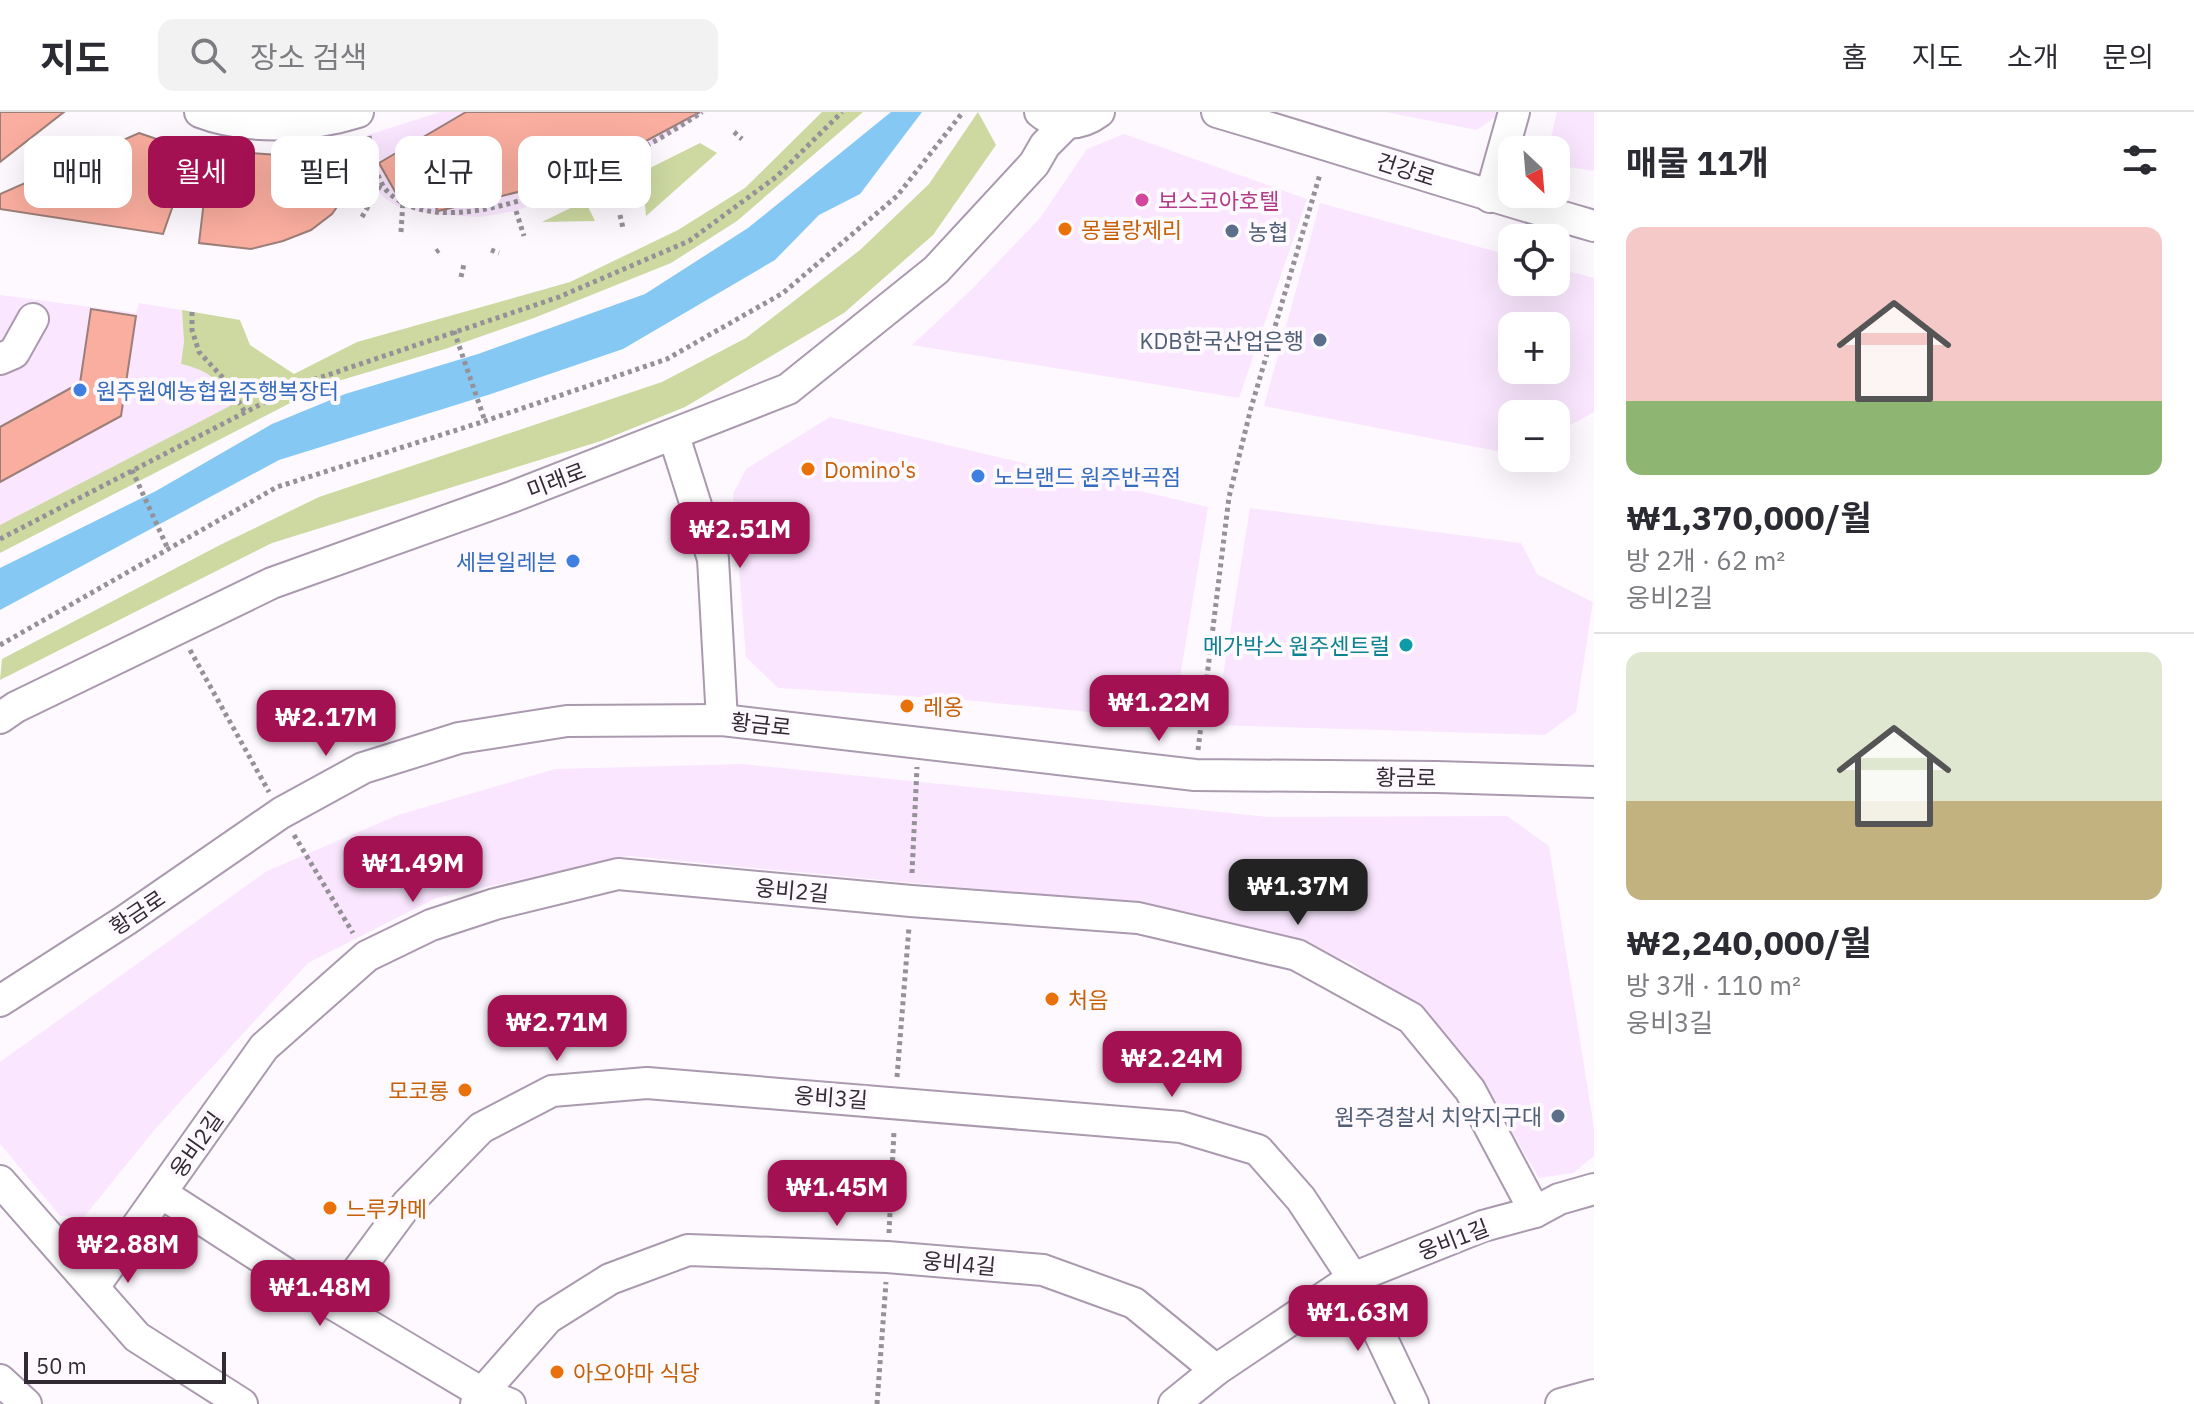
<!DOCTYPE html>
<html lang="ko">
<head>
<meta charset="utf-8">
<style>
	:root { --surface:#fff; --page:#f2f2f3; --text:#2b2b33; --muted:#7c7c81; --line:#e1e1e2; --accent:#a31152 }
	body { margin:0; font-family:"IBM Plex Sans","Noto Sans KR",sans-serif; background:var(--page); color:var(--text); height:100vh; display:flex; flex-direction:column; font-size:30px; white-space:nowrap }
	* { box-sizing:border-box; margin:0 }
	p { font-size:26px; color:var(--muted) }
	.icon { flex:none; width:44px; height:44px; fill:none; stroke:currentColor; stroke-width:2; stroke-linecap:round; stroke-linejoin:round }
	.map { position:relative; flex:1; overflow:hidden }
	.panel { display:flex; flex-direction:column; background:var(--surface); width:600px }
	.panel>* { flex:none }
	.hud { position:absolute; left:24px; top:24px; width:760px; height:72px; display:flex; gap:16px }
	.needle { width:52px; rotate:154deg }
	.fabs { position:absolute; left:1498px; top:24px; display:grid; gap:16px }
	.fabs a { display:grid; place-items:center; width:72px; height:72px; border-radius:16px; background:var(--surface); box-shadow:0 8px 32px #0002; font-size:40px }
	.scale { position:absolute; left:24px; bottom:20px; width:202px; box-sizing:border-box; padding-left:8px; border:4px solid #322b34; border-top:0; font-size:22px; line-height:28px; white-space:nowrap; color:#322b34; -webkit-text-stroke:6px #fdf9fe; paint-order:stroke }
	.price { position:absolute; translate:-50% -68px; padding:0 18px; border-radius:16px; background:var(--accent); color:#fff; font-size:26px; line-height:52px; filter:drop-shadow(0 2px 4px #0008) }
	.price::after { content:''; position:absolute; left:50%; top:48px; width:24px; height:18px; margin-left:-12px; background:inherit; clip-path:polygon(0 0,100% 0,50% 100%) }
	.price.active { background:#222; color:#fff }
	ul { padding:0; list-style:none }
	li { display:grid; align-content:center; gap:16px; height:424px; padding:0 32px }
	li+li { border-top:2px solid var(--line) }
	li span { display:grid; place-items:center; height:248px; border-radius:16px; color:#555 }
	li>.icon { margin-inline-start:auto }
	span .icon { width:144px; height:144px; fill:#fffc; stroke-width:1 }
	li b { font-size:34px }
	h2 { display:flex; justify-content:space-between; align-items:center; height:96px; padding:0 32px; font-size:34px }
	.pill { padding:0 28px; border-radius:16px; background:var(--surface); box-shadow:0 8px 32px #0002; font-size:28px; line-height:72px }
	.pill.active { background:var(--accent); color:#fff }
	header { display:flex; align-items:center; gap:48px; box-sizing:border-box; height:112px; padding:0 40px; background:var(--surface); border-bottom:2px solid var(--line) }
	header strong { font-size:38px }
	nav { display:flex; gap:44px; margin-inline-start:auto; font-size:28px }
	.search { width:560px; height:72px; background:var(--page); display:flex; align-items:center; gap:20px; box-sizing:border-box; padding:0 28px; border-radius:16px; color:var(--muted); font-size:30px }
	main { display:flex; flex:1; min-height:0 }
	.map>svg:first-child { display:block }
	.built { fill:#fae7ff; fill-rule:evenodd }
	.green { fill:#cdd9a0 }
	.water { fill:#85c8f4 }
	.building { fill:#faae9f; stroke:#9c7f79; stroke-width:2 }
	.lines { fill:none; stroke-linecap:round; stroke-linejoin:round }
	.minor-casing { stroke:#aa99af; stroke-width:34 }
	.path { stroke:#969198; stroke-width:5; stroke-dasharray:4 4; stroke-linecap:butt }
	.minor { stroke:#fff; stroke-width:30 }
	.hotel-dot { fill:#d1479c; stroke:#fdf9fe; stroke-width:3 }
	.food-dot { fill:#e8710a; stroke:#fdf9fe; stroke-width:3 }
	.service-dot { fill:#5c6f8a; stroke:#fdf9fe; stroke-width:3 }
	.shop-dot { fill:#3f7fe0; stroke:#fdf9fe; stroke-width:3 }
	.culture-dot { fill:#0f9aa8; stroke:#fdf9fe; stroke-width:3 }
	.labels { text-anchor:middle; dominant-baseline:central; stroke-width:8; stroke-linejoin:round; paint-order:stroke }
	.street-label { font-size:22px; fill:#322b34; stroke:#fdf9fe }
	.hotel-label { font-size:22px; fill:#b23c85; stroke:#fdf9fe; text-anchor:start }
	.food-label { font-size:22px; fill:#c56008; stroke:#fdf9fe; text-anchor:start }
	.service-label { font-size:22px; fill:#4e5e75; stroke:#fdf9fe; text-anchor:end }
	.shop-label { font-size:22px; fill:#366cbe; stroke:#fdf9fe; text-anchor:start }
	.culture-label { font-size:22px; fill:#0d838f; stroke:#fdf9fe; text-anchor:end }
</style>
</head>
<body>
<header>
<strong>지도</strong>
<div class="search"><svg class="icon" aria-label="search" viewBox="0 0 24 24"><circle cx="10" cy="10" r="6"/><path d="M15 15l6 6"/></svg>장소 검색</div>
<nav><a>홈</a><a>지도</a><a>소개</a><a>문의</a></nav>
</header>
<main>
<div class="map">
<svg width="1594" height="1292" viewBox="0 0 1594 1292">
	<rect width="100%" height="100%" fill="#fdf9fe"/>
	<g class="built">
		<polygon points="440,0 706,0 636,42 543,88 516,99 480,105 433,102 399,95 387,88 366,68 361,52 359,26"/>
		<polygon points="1385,0 1502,0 1477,18"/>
		<polygon points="1557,0 1594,0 1594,59 1556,53 1556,38 1548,38"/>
		<polygon points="1124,22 1307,87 1239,286 912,233 972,177 1040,106 1087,37"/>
		<path d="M1320,91l192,53v26h44v-14l38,10v134l-38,21v-19h-44v40l-248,-48zM1512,214h44v44h-44z"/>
		<polygon points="0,183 136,201 139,191 182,198 184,230 181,252 203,257 224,278 231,294 0,413"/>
		<polygon points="830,305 1208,395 1173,608 954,587 778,576 746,545 733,382 746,357"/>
		<polygon points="1250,396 1521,431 1537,462 1593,490 1576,600 1545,623 1215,613"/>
		<polygon points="742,652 1269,705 1507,704 1549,734 1594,1016 1594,1044 1573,1061 1539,1066 1500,1000 1446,928 1351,850 1215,809 1031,782 627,744 436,786 308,851 156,1016 84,1105 60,1104 0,1032 0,950 267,759 398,703 555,657"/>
	</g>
	<g class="green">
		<path d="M822,0h41l-126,109 -66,42 -137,55 -89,31 -120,36 -325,168v-28l230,-119c-9,-26 -22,-36 -49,-42l3,-22 -2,-32 58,10 10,25 44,29 63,-32 213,-60 108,-52 67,-42z"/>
		<polygon points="978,0 996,33 933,123 844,201 685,295 601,329 272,431 0,568 2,547 220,433 319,385 662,270 746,226 860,138 929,72"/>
		<polygon points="700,31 717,41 646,104 642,60"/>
		<polygon points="585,89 595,109 542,110"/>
	</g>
	<polygon class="water" points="891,0 922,0 860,82 819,103 775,148 623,237 491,282 279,348 0,498 0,456 156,379 272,312 345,282 478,242 645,182 748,116"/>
	<g class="building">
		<polygon points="0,0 64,0 0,50"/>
		<polygon points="466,0 700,0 577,66 438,99 422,72 398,85 379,51"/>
		<polygon points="139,21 192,39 163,122 0,97 0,82"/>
		<polygon points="210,38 349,48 346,82 332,102 311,118 283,129 251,137 199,131"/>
		<polygon points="91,197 136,204 121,304 0,370 0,315 80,271"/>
	</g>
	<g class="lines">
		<defs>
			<g id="minor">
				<path d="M200,0c47,18 111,15 158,0"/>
				<path d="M1040,0c18,15 40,14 59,0"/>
				<path d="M1217,0c126,37 251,78 377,114"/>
				<polyline points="1490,85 1514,0"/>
				<polyline points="0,247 14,241 33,207"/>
				<polyline points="674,324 713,447 722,608"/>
				<polyline points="0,606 16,595 272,471 512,385 788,277 936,158 1034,52 1045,33 1067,11"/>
				<polyline points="0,889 126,808 281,701 363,656 459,626 567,609 722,608 1195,663 1437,665 1594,670"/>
				<polyline points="0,1069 137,1225 242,1292"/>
				<polyline points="161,1081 333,1192 482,1281 510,1292"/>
				<polyline points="94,1175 264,935 367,844 431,813 495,792 618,762 911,789 1138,806 1297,843 1411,906 1470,978 1535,1100"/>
				<polyline points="333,1192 407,1092 481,1016 552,979 647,971 1181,1015 1258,1038 1301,1087 1353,1166 1413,1292"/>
				<polyline points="0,1268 26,1292"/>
				<polyline points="476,1292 482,1281 548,1206 610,1167 688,1138 887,1145 1043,1158 1134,1191 1216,1258"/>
				<polyline points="1174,1292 1216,1258 1353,1166 1483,1114 1535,1100 1559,1087 1594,1077"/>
				<polyline points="1561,1292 1594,1283"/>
			</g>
		</defs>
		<use href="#minor" class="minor-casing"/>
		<g class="path">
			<polyline points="734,20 742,27"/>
			<path d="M369,24c4,17 6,44 20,57 66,62 252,-39 313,-81"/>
			<polyline points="605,55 612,65"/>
			<polyline points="516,99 524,124"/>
			<polyline points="620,103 623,116"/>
			<polyline points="362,105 381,72"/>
			<polyline points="401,120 403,89"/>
			<polyline points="491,138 499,141"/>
			<polyline points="436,140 439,138"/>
			<polyline points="461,165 464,152"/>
			<polyline points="192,200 192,218 199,240 226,269 246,302"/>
			<polyline points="454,219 485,309"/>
			<polyline points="132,358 168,437"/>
			<polyline points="0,427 298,273 559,185 689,129 776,65 842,0"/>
			<polyline points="0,533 277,375 485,309 667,247 783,181 897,84 963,0"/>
			<polyline points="190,538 269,680"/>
			<polyline points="1198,638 1229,385 1251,296 1320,62"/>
			<polyline points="294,723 353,821"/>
			<polyline points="912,761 917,655"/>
			<polyline points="897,965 909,815"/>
			<polyline points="889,1121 894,1019"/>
			<polyline points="877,1292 886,1170"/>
		</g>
		<use href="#minor" class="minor"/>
	</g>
	<circle class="hotel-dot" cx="1142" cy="88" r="8"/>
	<g class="food-dot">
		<circle cx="1065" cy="117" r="8"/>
		<circle cx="808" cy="357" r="8"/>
		<circle cx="907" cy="594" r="8"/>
		<circle cx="1052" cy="887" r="8"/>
		<circle cx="465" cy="978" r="8"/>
		<circle cx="330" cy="1096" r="8"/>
		<circle cx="557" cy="1260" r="8"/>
	</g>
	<g class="service-dot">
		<circle cx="1232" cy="119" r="8"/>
		<circle cx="1320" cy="228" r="8"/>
		<circle cx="1558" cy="1004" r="8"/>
	</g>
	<g class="shop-dot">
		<circle cx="80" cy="278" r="8"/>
		<circle cx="978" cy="364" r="8"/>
		<circle cx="573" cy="449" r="8"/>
	</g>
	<circle class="culture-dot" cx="1406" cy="533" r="8"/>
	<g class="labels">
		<g class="street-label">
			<text transform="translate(1406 57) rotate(18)">건강로</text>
			<text transform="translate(556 368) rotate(-21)">미래로</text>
			<text transform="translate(761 612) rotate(6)">황금로</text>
			<text transform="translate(1406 665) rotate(1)">황금로</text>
			<text transform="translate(792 778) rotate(5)">웅비2길</text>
			<text transform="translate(137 800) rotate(-34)">황금로</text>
			<text transform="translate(831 985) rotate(4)">웅비3길</text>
			<text transform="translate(196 1032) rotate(-55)">웅비2길</text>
			<text transform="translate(1453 1127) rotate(-21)">웅비1길</text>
			<text transform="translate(959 1151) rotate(5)">웅비4길</text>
		</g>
		<g class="hotel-label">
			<text x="1158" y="88">보스코아호텔</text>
		</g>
		<g class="food-label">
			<text x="1081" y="117">몽블랑제리</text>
			<text x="824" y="357">Domino's</text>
			<text x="923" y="594">레옹</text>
			<text x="1068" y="887">처음</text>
			<text x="449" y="978" text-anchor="end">모코롱</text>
			<text x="346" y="1096">느루카메</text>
			<text x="573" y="1260">아오야마 식당</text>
		</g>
		<g class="service-label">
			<text x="1248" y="119" text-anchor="start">농협</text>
			<text x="1304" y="228">KDB한국산업은행</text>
			<text x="1542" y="1004">원주경찰서 치악지구대</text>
		</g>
		<g class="shop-label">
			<text x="96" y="278">원주원예농협원주행복장터</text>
			<text x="994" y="364">노브랜드 원주반곡점</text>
			<text x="557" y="449" text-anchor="end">세븐일레븐</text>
		</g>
		<g class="culture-label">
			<text x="1390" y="533">메가박스 원주센트럴</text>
		</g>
	</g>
</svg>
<div class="fabs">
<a><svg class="needle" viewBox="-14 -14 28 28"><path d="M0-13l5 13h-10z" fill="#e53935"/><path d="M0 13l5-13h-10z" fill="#7c7c81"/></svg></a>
<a><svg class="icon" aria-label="locate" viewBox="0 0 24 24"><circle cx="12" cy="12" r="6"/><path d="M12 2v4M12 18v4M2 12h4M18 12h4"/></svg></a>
<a>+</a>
<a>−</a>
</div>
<div class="scale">50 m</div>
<b class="price" style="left:740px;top:458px">₩2.51M</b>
<b class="price" style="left:1159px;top:631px">₩1.22M</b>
<b class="price" style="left:326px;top:646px">₩2.17M</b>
<b class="price" style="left:413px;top:792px">₩1.49M</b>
<b class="price active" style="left:1298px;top:815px">₩1.37M</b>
<b class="price" style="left:557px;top:951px">₩2.71M</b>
<b class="price" style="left:1172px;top:987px">₩2.24M</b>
<b class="price" style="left:837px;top:1116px">₩1.45M</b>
<b class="price" style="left:128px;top:1173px">₩2.88M</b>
<b class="price" style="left:320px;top:1216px">₩1.48M</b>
<b class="price" style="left:1358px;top:1241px">₩1.63M</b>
<div class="hud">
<a class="pill">매매</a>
<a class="pill active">월세</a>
<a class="pill">필터</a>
<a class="pill">신규</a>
<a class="pill">아파트</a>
</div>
</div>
<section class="panel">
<h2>매물 11개<svg class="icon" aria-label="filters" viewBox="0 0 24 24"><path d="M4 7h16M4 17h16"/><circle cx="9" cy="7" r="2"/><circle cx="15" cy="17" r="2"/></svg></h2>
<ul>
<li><span style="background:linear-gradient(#f6c9c9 70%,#8fb573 0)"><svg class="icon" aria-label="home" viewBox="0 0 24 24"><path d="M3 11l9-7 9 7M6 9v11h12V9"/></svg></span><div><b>₩1,370,000/월</b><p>방 2개 · 62 m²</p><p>웅비2길</p></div></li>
<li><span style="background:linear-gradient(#dfe7d0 60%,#c2b280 0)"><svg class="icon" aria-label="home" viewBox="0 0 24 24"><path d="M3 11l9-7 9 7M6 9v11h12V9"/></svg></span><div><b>₩2,240,000/월</b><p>방 3개 · 110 m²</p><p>웅비3길</p></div></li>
</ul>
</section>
</main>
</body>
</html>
